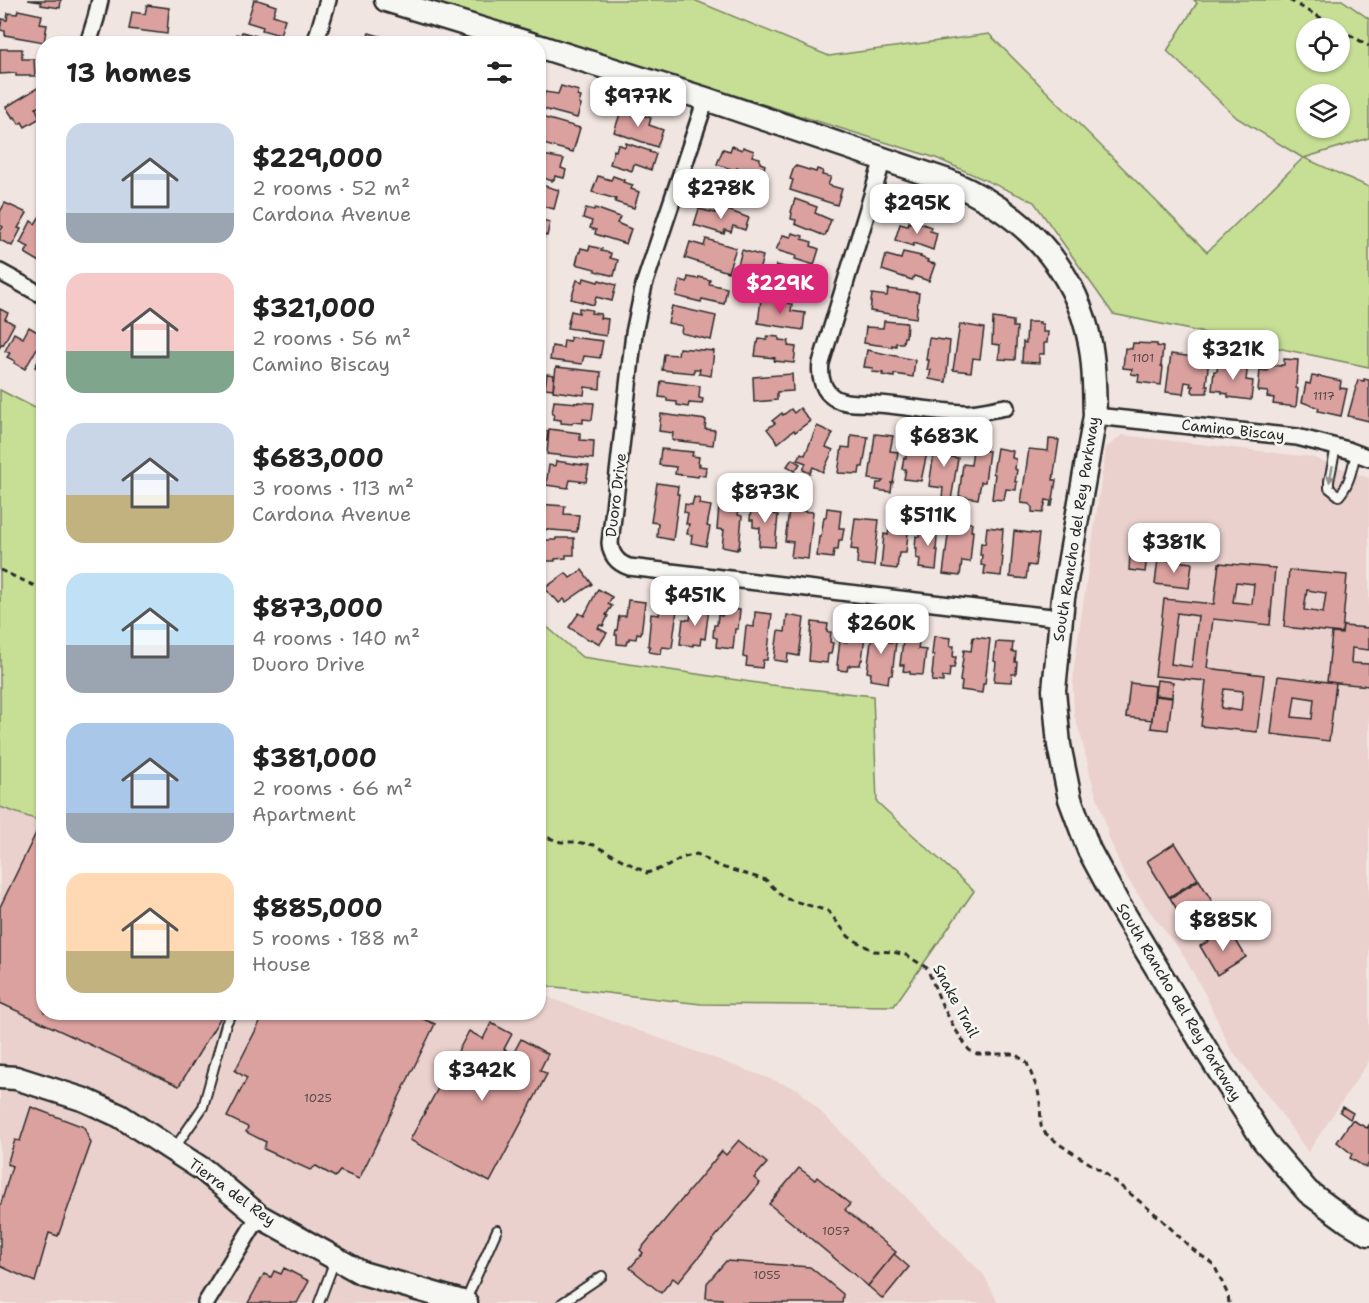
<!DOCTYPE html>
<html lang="en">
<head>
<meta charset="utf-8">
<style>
	:root { --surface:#fff; --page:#f2f2f2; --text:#222; --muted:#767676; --accent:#db2777 }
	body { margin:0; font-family:"Shantell Sans",sans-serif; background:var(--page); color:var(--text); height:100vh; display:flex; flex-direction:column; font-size:22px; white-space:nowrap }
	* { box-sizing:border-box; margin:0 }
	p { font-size:20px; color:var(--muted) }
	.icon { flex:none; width:33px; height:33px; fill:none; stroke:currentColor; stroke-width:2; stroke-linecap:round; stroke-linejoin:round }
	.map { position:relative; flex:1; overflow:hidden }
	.drawer { position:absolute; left:36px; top:36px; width:510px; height:984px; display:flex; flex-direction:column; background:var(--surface); border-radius:24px; box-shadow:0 2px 4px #0004 }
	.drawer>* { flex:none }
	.fabs { position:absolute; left:1296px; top:18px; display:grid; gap:12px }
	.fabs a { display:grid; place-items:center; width:54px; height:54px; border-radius:50%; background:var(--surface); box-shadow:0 2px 4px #0004; font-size:30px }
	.price { position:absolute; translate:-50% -51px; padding:0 14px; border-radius:12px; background:#fff; color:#222; font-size:20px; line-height:39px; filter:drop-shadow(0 2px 3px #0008) }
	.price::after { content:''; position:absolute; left:50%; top:36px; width:18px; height:14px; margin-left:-9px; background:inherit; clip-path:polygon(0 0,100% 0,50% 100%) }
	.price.current { background:var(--accent); color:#fff }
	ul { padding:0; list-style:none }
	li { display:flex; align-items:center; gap:18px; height:150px; padding:0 30px }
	li span { display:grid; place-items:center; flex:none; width:168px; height:120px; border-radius:18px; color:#555 }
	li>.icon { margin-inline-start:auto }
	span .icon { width:72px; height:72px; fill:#fffc; stroke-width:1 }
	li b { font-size:26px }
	h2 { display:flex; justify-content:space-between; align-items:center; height:72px; padding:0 30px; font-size:26px }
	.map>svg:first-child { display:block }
	.built { fill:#ead1cd }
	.green { fill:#c6df95; stroke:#788560; stroke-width:1.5; fill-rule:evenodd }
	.building { fill:#dba19f; stroke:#2b2b2b; stroke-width:1.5; fill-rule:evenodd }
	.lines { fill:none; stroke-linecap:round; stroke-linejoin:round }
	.lane-casing { stroke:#2b2b2b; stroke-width:12 }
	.street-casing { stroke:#2b2b2b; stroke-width:20 }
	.secondary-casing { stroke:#2b2b2b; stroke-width:27 }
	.path { stroke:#2b2b2b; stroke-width:3; stroke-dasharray:6 4.5; stroke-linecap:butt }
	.lane { stroke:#f6f6f2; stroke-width:8 }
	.street { stroke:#f6f6f2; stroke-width:15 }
	.secondary { stroke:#f6f6f2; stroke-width:22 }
	.oneway { fill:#90908e }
	.labels { text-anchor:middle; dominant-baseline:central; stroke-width:5; stroke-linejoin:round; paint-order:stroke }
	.number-label { font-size:12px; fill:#574848 }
	.street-label { font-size:15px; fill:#2b2b2b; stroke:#f6f6f2 }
</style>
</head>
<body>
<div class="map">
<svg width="1369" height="1303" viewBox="0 0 1369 1303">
	<rect width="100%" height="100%" fill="#f1e5e1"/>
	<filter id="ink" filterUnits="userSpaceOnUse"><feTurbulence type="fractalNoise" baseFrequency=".0167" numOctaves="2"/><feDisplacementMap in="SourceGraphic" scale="12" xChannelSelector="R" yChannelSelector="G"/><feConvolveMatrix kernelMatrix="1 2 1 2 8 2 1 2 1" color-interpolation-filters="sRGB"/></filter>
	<g filter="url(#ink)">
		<g class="built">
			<polygon points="1122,435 1311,457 1369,478 1369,1061 1308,1152 1272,1101 1230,1048 1205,994 1182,953 1148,909 1123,872 1109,838 1104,818 1093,785 1081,737 1074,715 1073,689 1074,666 1106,448"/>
			<polygon points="0,807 43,822 44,1012 538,1012 539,994 798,1089 984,1275 998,1303 0,1303"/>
		</g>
		<g class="green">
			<path d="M427,0h267l135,56 160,-22 218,218 96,-94 -66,-40 -70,-67 30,-48 -3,-3h148l27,19v119l-65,20 65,29v180l-256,-53 -79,-112 -98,-44zM1306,28h34v34h-34zM1306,94h34v34h-34z"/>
			<polygon points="0,390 43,412 43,822 0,807"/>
			<polygon points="539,620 582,657 771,685 873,696 877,802 974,891 894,1006 701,1004 539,985"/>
		</g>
		<g class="building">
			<polygon points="28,0 61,0 60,8 41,5 41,2"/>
			<polygon points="254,0 258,0 276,6 273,15 285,19 280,35 262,30 263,27 247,22"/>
			<polygon points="147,5 169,8 167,34 129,29 132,12 145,14"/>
			<polygon points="18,10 42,15 40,24 47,25 44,42 5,35 5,31 0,30 2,19 7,20 8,13 17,14"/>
			<polygon points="242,32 267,39 267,40 274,42 274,44 233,44 236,34 241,35"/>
			<polygon points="369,33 387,38 385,43 388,44 352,44 353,38 366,42"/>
			<polygon points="144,39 165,42 164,44 143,44"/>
			<polygon points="0,49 22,49 22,59 34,59 35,76 16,76 16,73 0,74"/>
			<polygon points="561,86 579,91 577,96 581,97 579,104 581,105 577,118 540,108 545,92 558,94"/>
			<polygon points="39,87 44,95 44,104 36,108 40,118 25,127 22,122 19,124 15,117 13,118 6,107"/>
			<polygon points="622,108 651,118 649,125 663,130 657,147 614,132"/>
			<polygon points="538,116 580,128 573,152 543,144 543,142 538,141"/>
			<polygon points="626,143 650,151 649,152 656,154 651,170 634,164 632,171 610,164 614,150 616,151 618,144 625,147"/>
			<polygon points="732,146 742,150 743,147 754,151 752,156 760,158 760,163 765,165 762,176 737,168 736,171 717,164 723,149 730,151"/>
			<polygon points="538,154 564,159 561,168 566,170 564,178 555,176 554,180 552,180 552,181 538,176"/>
			<polygon points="796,166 816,172 817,169 823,171 822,175 831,177 828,185 842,189 837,205 790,190 793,180 790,179 794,167 796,167"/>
			<polygon points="713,172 750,185 743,202 735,200 734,203 723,199 724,197 713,194 714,191 707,189"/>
			<polygon points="598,176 611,180 613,176 624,180 623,182 633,185 631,189 639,192 634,208 615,202 616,199 592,192"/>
			<polygon points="538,184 559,190 554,209 540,205 538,208"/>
			<polygon points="795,199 817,207 815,213 831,220 825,236 795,224 796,220 791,219 792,213 791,212"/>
			<polygon points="5,203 27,213 18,228 21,229 12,246 0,240 0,231 3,227 0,225 0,212"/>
			<polygon points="717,206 749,218 745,230 733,226 731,232 725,230 724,234 694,225 699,209 715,213"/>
			<polygon points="586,208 594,210 595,208 620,217 617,223 631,229 626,244 595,234 596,230 590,228 592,221 583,218"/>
			<polygon points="40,216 44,218 44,255 40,262 25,253 29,247 20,243 31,221 35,224"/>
			<polygon points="538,219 550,222 547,236 545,235 542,244 538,243"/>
			<polygon points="909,222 919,225 920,223 931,227 930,231 937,233 933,250 914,243 913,246 895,240 900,224 908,226"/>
			<polygon points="792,233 803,236 802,239 812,242 811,246 819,249 814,265 795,259 796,256 776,250 783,235 791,237"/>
			<polygon points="706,239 736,248 728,272 685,258 690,242 704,246"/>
			<polygon points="590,246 602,249 601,251 611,253 610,258 618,260 614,276 595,271 595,269 576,264 579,252 580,252 581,248 589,250"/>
			<polygon points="742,250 763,256 759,271 738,265"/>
			<polygon points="903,252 921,256 920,257 928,260 927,262 935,264 929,281 914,276 912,280 882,270 886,255 901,259"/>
			<polygon points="776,265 798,270 796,278 813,282 809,299 778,290 778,286 772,284"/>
			<polygon points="688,277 698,279 699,277 710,280 709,284 727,288 724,304 702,299 701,302 676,296 680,280 687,282"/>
			<polygon points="584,278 598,282 599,280 616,285 612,301 596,297 594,305 571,299 577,280 583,282"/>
			<polygon points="888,289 919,293 916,318 870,311 872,294 887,296"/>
			<polygon points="761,299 792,304 791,311 805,313 803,330 758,323"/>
			<polygon points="672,306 716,316 711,340 681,333 682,326 668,323"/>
			<polygon points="579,308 592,310 591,313 601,314 600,318 608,319 606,336 587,333 587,331 567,328 571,311 579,313"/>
			<polygon points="0,309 8,313 5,319 14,324 3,345 2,344 0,347"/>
			<polygon points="993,318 1013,321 1013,327 1017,327 1015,360 999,359 1000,345 992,344"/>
			<polygon points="884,321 907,323 906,337 904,337 903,343 896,343 896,346 892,345 892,347 864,343 866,327 883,328"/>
			<polygon points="1027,322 1040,322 1039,324 1043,324 1043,332 1048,332 1047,343 1044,343 1044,354 1039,354 1039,363 1022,362 1023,342 1026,343"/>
			<polygon points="960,324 984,328 980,359 973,358 971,372 953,370"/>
			<polygon points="29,327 44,336 25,369 14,363 15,361 7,357 10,353 5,351 14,333 23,338"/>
			<polygon points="767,336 779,337 779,340 789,341 788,346 796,347 794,363 774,361 775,358 755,356 757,343 758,343 759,339 767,340"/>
			<polygon points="570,337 603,341 600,358 584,356 582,364 550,360 552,346 563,348 564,340 570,341"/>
			<polygon points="929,338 950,341 946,382 929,379 931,370 927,370 929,360 926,360"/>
			<polygon points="1133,343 1157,344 1157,346 1163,347 1161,366 1163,367 1161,385 1138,382 1139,375 1131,374 1132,369 1123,368 1125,348 1132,349"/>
			<polygon points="44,347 44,370 43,371 35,367 43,352 41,351"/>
			<polygon points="679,348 714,351 711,376 699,374 700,369 694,369 694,373 662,370 664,354 678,355"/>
			<polygon points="867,350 915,360 913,377 894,374 894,377 882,375 883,373 872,372 873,368 864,367"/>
			<polygon points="1171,354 1209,359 1206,385 1208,385 1207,393 1194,393 1192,391 1193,386 1190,386 1191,383 1185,382 1183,394 1166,392"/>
			<polygon points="1284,359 1298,360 1296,388 1298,389 1296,407 1273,404 1274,398 1267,397 1268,392 1258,391 1260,370 1267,371 1268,365 1281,366 1281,365 1284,365"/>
			<polygon points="1226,362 1248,364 1246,380 1253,381 1251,400 1228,397 1228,394 1222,393 1222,391 1212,390 1214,371 1217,371 1218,363 1225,364"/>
			<polygon points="556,367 601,372 600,389 585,387 584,395 553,391"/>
			<polygon points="547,374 554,375 553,389 545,388"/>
			<polygon points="792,374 793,391 777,392 777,400 754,402 753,377"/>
			<polygon points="1312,376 1318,377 1319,376 1341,381 1340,388 1347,389 1341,416 1318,411 1319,408 1302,402 1306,383 1310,384"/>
			<polygon points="1364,379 1369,380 1369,421 1348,416 1358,380 1364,381"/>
			<polygon points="661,381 700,386 699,398 703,399 702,404 689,403 688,407 677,405 677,402 667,401 667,398 659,397"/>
			<polygon points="554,401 578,403 578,402 594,403 592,420 583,419 583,423 573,422 572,424 561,423 561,420 553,419 554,414 552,414"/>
			<polygon points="800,408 810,421 795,432 794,430 778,443 767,429 775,423 772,421 782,413 783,415 791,409 794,413"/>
			<polygon points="661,414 706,420 705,429 715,430 713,445 672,440 673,433 659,431"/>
			<polygon points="817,426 833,433 826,447 833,450 823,472 813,467 810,473 803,470 806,463 798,460 801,453 805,455"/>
			<polygon points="549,429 580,433 580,440 594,441 593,459 547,454"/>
			<polygon points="541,430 548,431 547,441 540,440"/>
			<polygon points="875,434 893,436 890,451 898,452 893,483 890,483 892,483 891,492 876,490 877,483 881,483 883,481 869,479"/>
			<polygon points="851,435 868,437 863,467 860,467 859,474 838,473 842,447 850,448"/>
			<polygon points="1049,439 1059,440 1053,480 1056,480 1052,506 1050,506 1051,501 1046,500 1043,513 1032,512 1032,507 1029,504 1021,503 1029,449 1048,451"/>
			<polygon points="912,440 929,443 921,481 904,479 906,469 902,469 904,457 906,458 908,447 911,448"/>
			<polygon points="936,440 953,442 951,457 958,458 951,500 942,498 943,488 929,486"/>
			<polygon points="997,448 1013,451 1012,458 1016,459 1015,469 1017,470 1015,482 1017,482 1016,490 1006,489 1004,500 992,499 995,474 993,473"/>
			<polygon points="661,449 693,452 692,456 699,457 698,464 700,464 699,466 706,467 705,476 698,475 698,477 675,474 676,467 659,465"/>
			<polygon points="973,449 989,451 985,482 981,482 978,499 959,496 963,464 971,465"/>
			<polygon points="792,459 800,464 795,471 787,466"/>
			<polygon points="556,461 589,466 586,482 570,480 568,488 546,485 549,465 555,466"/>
			<polygon points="657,483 678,486 677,494 679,494 673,540 657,537 658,523 651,522"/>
			<polygon points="694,497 700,499 699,504 711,506 707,526 710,527 706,546 691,543 692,535 687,534 689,524 686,524 688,513 684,512 685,504 692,505"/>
			<polygon points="792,502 801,503 800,511 813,512 808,559 791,557 793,542 785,541 789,510 791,510"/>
			<polygon points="538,504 565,506 564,514 579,515 577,532 538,529"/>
			<polygon points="755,504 768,506 768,507 775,508 774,514 778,515 775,547 759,546 760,528 753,527 753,520 750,520 751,508 755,508"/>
			<polygon points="719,506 739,509 738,515 742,516 739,549 737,548 737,550 722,547 724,530 717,529"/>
			<polygon points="827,508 841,510 839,528 844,528 842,540 839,540 838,550 834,550 833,558 817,556 819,537 821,537 824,517 826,517"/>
			<polygon points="855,518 879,520 874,566 857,564 858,550 851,549"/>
			<polygon points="891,521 909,523 906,553 899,553 897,569 881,567 884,534 888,535"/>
			<polygon points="964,522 972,523 971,531 973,531 970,562 962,561 960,576 943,574 949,528 963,530"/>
			<polygon points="922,523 938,524 936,550 938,550 936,570 919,568 920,559 916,558 917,548 915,548 916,536 920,537"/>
			<polygon points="987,527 1003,529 1001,556 1003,557 1001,576 984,574 985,566 981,565 982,555 980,555 981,543 985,544"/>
			<polygon points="1014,531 1039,534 1035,566 1028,565 1026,579 1010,577"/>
			<polygon points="556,538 574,538 574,555 566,555 566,558 555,559 555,561 544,561 544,558 538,558 538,540 556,540"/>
			<polygon points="1130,555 1147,557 1145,572 1129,570"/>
			<polygon points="1158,559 1192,563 1189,588 1155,584"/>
			<path d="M1219,563l56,5 -5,57 -57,-6 -6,49 57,7 -7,57 -56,-6 5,-45 -51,-5 9,-77 50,5zM1236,582l18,2 -2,20 -19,-2zM1177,613l21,3 -6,51 -21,-3zM1224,689l19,2 -2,20 -20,-3z"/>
			<polygon points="582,570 592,584 566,602 564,599 559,603 554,597 553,598 545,588 566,573 570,578"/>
			<path d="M1289,570l58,5 -5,58 -58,-6zM1307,590l19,3 -3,20 -19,-3z"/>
			<polygon points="598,589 612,597 608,604 612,606 606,615 608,616 603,626 600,625 598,628 607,633 600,644 591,639 590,640 588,640 569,627 579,613 584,616"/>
			<polygon points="628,600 645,602 641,634 637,633 636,639 629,638 629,640 627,640 626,645 617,644 617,635 615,635 616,630 617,630 619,616 626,616"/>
			<polygon points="661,600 678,602 672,648 662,647 661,654 649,652 650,646 648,646 651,614 659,615"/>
			<polygon points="692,606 709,608 705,639 701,638 700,645 693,644 693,646 680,644 683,619 690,620"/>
			<polygon points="723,608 740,610 738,629 735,629 733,649 716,647 717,638 713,637 714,625 717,625 718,615 722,616"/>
			<polygon points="755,612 772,614 767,660 763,660 762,668 746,666 747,658 743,657 746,626 754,627"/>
			<polygon points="787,615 804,618 799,656 788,654 787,662 774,660 778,631 785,632"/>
			<polygon points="812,622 828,624 827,632 831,632 830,642 833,643 831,654 828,654 827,663 809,661"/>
			<polygon points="849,626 866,628 862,660 861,660 860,665 850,665 850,666 848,666 847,671 838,670 838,665 837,665 840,641 847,642"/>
			<polygon points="873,626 891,628 889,642 896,642 892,675 889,675 888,683 870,680 871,673 867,672"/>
			<polygon points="1343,626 1369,628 1369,650 1352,648 1351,663 1369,664 1369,686 1327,682 1332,633 1342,634"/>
			<polygon points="904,633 920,635 918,649 926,650 923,675 910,674 910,672 903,671 904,665 900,665"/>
			<polygon points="934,636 951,638 950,646 954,646 953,657 956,657 954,668 950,668 949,678 943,677 943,682 932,681 933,676 932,675 934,655 932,655"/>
			<polygon points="973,637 990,639 985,684 983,684 982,693 961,690 962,682 960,681 964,650 971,651"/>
			<polygon points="996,642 1013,643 1012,652 1016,652 1015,662 1017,662 1016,674 1012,674 1011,682 994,681 996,662 994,661"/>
			<path d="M1278,676l58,7 -7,58 -58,-7zM1295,696l19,3 -2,20 -20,-2z"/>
			<polygon points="1157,680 1173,682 1172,697 1155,695"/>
			<polygon points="1130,683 1155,686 1152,720 1126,717"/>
			<polygon points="1155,696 1172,698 1168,730 1151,728"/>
			<polygon points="38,829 44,832 44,1012 224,1012 179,1086 0,1003 0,907"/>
			<polygon points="1175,843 1198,879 1169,897 1147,861"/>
			<polygon points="1199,880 1221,916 1192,934 1170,898"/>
			<polygon points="1229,929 1246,957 1217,975 1200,946"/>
			<polygon points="265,1012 415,1012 414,1015 435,1024 359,1179 340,1171 335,1177 316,1166 310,1170 264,1149 266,1142 246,1132 248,1127 227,1117 247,1078 235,1071"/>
			<polygon points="491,1023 512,1034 504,1049 513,1054 521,1039 548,1054 540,1070 547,1074 490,1182 410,1140 469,1031 483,1039"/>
			<polygon points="31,1107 84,1127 91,1143 58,1236 49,1233 35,1282 0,1266 0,1207 12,1166 7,1164 15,1140 20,1141"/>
			<polygon points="1343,1107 1353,1113 1350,1119 1340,1112"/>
			<polygon points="1352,1120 1367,1128 1369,1125 1369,1163 1366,1168 1350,1158 1352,1154 1337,1142"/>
			<polygon points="739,1140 767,1163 754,1178 760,1183 678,1282 673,1278 661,1293 630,1268 643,1253 640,1250 722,1151 726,1155"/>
			<polygon points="799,1168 815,1180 817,1177 850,1204 845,1210 896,1252 868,1286 769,1204"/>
			<polygon points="894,1254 909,1267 883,1299 868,1286"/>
			<polygon points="726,1261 810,1267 843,1294 842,1303 722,1303 722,1299 706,1298 707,1283"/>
			<polygon points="284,1268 309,1281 297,1303 248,1303 264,1274 271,1277 274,1271 281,1274"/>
		</g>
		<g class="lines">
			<defs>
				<g id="lane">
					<path d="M1336,447l-7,34v7l10,8c11,-12 13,-28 17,-43"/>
					<polyline points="174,1149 203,1107 226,1024 232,1012"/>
					<polyline points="466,1300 497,1230"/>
					<polyline points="319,1303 335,1260"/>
					<polyline points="562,1303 602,1276"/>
				</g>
				<g id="street">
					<polyline points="88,44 96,18 100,0"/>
					<polyline points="315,44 328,0"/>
					<path d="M706,99l-62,186 -10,48 -24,210c1,12 7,20 19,24l431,51"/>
					<path d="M883,159l-62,204c-2,14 2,29 15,36 12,6 28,3 41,5 30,2 58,8 88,9 13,0 28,-4 41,-6"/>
					<polyline points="0,272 44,296"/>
					<polyline points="1095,416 1297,437 1348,450 1369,458"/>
					<polyline points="206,1303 259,1216"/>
				</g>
				<g id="secondary">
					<polyline points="386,0 531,44"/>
					<path d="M538,46l168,53 242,82c72,30 127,83 142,162 5,24 4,49 5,73l-32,182 -9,92 5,55 11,54 19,51 28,52 91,151 56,88 44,51 41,30 20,12"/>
					<polyline points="0,1077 16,1078 85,1100 120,1116 205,1171 259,1216 362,1273 466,1303"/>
				</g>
			</defs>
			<use href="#lane" class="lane-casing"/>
			<use href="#street" class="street-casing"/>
			<use href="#secondary" class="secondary-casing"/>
			<g class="path">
				<polyline points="1289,0 1339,28"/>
				<polyline points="1340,29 1369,46"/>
				<polyline points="0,570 44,590"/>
				<polyline points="538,836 546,837 561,842 577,842 594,845 647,873 668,866 681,858 697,854 718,866 766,880 784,898 828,911 849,937 874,951 893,952 906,955 927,968 942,1005 955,1029 969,1050 977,1054 1015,1054 1027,1063 1038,1091 1040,1101 1041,1126 1045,1133 1062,1146 1102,1171 1159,1217 1191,1248 1214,1265 1228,1295 1229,1303"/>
			</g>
			<use href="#lane" class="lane"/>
			<use href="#street" class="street"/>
			<use href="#secondary" class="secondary"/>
		</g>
		<defs><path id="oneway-solid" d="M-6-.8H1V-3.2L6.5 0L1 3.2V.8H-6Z" transform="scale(1.5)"/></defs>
		<use class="oneway" href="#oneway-solid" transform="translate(1331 474) rotate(101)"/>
	</g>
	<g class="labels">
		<g class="number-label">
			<text x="1143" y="358">1101</text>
			<text x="1324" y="396">1117</text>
			<text x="318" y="1098">1025</text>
			<text x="836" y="1231">1057</text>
			<text x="767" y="1275">1055</text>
		</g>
		<g class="street-label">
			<text transform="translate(1233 430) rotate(6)">Camino Biscay</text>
			<text transform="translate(616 495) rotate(-83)">Duoro Drive</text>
			<text transform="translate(1076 529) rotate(-81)">South Rancho del Rey Parkway</text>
			<text transform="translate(956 1001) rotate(62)">Snake Trail</text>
			<text transform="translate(1179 1002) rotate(59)">South Rancho del Rey Parkway</text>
			<text transform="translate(232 1192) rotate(36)">Tierra del Rey</text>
		</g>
	</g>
</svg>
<div class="fabs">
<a><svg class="icon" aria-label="locate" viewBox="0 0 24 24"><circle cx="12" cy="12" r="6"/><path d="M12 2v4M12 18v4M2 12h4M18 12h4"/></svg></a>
<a><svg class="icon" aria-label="layers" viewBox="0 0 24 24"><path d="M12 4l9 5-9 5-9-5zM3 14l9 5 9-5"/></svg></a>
</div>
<b class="price" style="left:638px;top:128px">$977K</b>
<b class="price" style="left:721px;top:220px">$278K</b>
<b class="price" style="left:917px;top:235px">$295K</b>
<b class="price current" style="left:780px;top:315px">$229K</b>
<b class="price" style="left:1233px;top:381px">$321K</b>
<b class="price" style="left:944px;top:468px">$683K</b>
<b class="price" style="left:765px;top:524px">$873K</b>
<b class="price" style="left:928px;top:547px">$511K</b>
<b class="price" style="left:1174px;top:574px">$381K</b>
<b class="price" style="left:695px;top:627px">$451K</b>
<b class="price" style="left:881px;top:655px">$260K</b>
<b class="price" style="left:1223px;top:952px">$885K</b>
<b class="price" style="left:482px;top:1102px">$342K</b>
<section class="drawer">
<h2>13 homes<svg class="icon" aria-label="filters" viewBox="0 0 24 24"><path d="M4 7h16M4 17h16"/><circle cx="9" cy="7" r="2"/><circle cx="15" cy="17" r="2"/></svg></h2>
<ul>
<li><span style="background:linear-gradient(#c9d6e8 75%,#9aa5b1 0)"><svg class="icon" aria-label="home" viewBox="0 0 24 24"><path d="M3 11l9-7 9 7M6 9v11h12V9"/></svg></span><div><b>$229,000</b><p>2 rooms · 52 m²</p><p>Cardona Avenue</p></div></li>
<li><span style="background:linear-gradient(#f6c9c9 65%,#7fa58c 0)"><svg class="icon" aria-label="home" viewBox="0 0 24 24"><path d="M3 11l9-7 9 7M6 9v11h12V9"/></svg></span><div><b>$321,000</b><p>2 rooms · 56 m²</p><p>Camino Biscay</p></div></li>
<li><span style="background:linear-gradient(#c9d6e8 60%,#c2b280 0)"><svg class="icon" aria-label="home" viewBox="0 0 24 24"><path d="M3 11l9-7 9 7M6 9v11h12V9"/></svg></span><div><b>$683,000</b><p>3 rooms · 113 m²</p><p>Cardona Avenue</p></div></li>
<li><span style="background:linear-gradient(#bfe0f5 60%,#9aa5b1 0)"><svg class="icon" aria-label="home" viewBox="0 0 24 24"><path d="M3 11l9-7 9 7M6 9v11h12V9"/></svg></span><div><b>$873,000</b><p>4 rooms · 140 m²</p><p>Duoro Drive</p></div></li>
<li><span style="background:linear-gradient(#a9c7e8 75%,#9aa5b1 0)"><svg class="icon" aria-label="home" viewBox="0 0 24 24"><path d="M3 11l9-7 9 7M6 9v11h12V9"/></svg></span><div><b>$381,000</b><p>2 rooms · 66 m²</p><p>Apartment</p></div></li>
<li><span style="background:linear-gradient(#ffd9b3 65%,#c2b280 0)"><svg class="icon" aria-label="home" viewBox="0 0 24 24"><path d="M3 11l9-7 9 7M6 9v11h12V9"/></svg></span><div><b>$885,000</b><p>5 rooms · 188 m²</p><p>House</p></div></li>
</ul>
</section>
</div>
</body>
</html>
